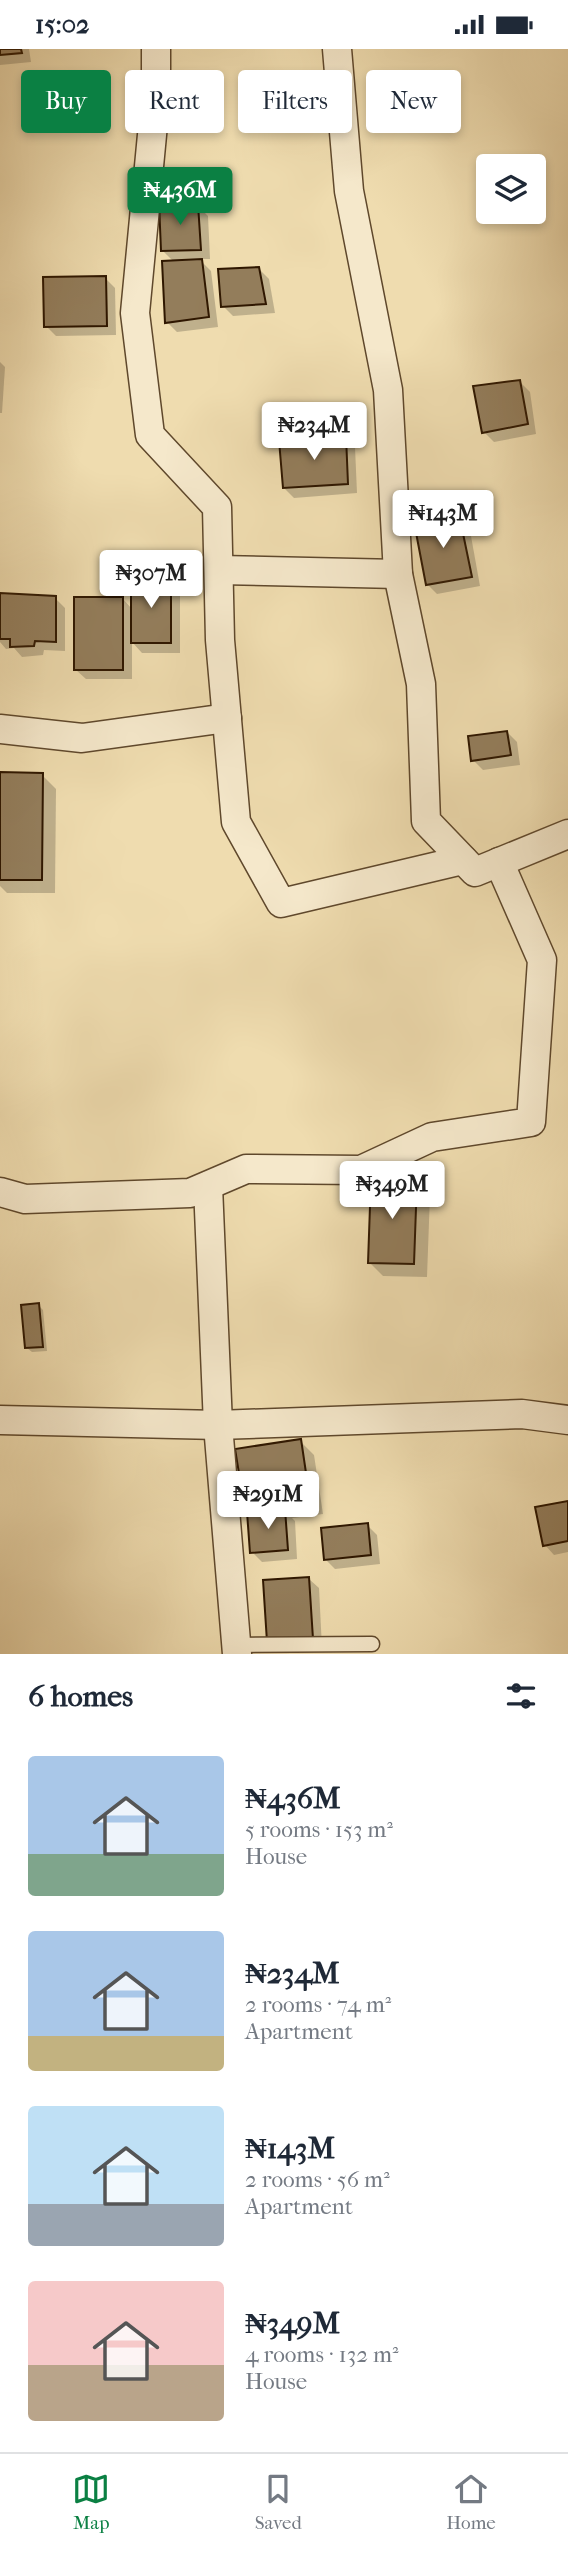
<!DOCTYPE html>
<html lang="en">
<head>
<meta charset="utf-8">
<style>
	:root { --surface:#fff; --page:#f6f6f7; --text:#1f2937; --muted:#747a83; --line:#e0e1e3; --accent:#0b8043 }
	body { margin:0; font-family:"IM FELL French Canon",serif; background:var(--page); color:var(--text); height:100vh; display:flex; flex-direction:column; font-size:26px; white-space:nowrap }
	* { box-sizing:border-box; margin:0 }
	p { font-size:23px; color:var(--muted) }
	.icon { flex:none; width:38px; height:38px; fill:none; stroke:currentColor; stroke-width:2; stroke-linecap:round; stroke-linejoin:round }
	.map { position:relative; height:1605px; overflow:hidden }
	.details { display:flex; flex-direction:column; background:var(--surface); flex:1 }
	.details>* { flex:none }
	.hud { position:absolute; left:21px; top:21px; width:527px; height:63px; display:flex; gap:14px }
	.controls { position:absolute; left:476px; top:105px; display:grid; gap:14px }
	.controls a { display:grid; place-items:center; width:70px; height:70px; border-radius:7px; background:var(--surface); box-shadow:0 4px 10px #0003; font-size:35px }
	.price { position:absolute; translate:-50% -60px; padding:0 16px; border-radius:7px; background:#fff; color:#222; font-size:23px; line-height:46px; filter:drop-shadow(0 2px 4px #0008) }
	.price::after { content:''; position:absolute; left:50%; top:42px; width:21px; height:16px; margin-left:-10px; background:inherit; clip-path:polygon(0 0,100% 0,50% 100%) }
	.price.current { background:var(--accent); color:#fff }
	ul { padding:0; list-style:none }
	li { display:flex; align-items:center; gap:21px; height:175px; padding:0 28px }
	li span { display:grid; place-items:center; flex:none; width:196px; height:140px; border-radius:7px; color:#555 }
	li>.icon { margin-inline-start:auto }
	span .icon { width:84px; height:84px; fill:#fffc; stroke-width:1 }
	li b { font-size:30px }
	h2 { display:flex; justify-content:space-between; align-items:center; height:84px; padding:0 28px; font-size:30px }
	.pill { padding:0 24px; border-radius:7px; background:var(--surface); box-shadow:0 4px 10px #0003; font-size:24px; line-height:63px }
	.pill.current { background:var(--accent); color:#fff }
	.status { display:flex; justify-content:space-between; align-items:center; height:49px; padding:0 35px; background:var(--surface); direction:ltr }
	.status svg { height:19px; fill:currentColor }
	.dock { display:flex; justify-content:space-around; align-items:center; height:98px; border-top:2px solid var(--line); background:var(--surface); font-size:19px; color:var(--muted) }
	.dock a { display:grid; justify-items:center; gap:4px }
	.dock .current { color:var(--accent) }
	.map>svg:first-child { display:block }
	.shadow { fill:#0003 }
	.building { fill:#937d5b; stroke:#2f1700; stroke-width:2 }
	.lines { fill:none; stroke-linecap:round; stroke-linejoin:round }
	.lane-casing { stroke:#5f482c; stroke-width:17 }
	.street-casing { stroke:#5f482c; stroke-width:31 }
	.lane { stroke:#f5e8cb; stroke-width:14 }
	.street { stroke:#f5e8cb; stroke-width:28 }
</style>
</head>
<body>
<div class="status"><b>15:02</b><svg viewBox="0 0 49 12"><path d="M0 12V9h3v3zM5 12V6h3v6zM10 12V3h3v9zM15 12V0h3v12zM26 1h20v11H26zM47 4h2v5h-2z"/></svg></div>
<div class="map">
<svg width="568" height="1605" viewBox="0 0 568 1605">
	<rect width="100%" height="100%" fill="#efdcaf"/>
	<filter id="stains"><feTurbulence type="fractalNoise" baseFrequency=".00286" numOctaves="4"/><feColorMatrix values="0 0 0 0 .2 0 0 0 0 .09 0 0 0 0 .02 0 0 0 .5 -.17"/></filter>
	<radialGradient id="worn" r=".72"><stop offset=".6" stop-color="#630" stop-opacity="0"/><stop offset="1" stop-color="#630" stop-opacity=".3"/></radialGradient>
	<g class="shadow">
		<polygon points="0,0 29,0 31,13 0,16"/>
		<polygon points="198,157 208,167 210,210 199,210 211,222 218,278 177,283 167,273 174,213 162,201"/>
		<polygon points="259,220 269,230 275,264 233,267 223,257"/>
		<polygon points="105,229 115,239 116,286 56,287 46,277"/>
		<polygon points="0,313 5,318 2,364 0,364"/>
		<polygon points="520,333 530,343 536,385 494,393 484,383"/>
		<polygon points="345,388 355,398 357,444 294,449 284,439"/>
		<polygon points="459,467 469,476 480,537 437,545 428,536"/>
		<polygon points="170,529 180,539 180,604 142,604 132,593 132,630 86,630 76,621 122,549 132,560"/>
		<polygon points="0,546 55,549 65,559 65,602 44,601 43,606 22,608 14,599 6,600 0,593"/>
		<polygon points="507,683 517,693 520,716 483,721 473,711"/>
		<polygon points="0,725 42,726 56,740 55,844 7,844 0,837"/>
		<polygon points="416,1132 430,1146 427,1228 383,1227 369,1213"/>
		<polygon points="38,1256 43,1261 47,1302 32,1303 27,1299"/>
		<polygon points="300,1392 314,1406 323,1465 292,1469 295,1472 297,1510 262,1513 252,1503 249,1463 246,1460"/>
		<polygon points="568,1454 568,1503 554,1506 545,1496"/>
		<polygon points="367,1476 377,1486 380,1515 335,1520 325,1510"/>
		<polygon points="309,1530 319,1539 322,1599 278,1602"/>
	</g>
	<g class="building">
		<polygon points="0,0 21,0 22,4 0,6"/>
		<polygon points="159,154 198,155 201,201 161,202"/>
		<polygon points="202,210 209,268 165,274 162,212"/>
		<polygon points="259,218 266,255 221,258 218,220"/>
		<polygon points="106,227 107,277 44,278 43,228"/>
		<polygon points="520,331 528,375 482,384 473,337"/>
		<polygon points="346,387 348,435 283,439 279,391"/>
		<polygon points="459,465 472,528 426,536 414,473"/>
		<rect x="131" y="528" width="40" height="66"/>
		<polygon points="0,544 56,547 56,593 35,592 34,597 10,598 10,590 0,590"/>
		<rect x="74" y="548" width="49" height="73"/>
		<polygon points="507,682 511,706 471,712 468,687"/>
		<polygon points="0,723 43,724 42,831 0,831"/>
		<polygon points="371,1129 417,1131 414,1215 368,1214"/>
		<polygon points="39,1254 43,1298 25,1299 21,1256"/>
		<polygon points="301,1390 310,1451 245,1461 235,1400"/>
		<polygon points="568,1452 568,1492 543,1497 535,1458"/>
		<polygon points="285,1460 288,1501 250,1504 247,1463"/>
		<polygon points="368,1474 371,1506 324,1511 321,1479"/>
		<polygon points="309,1528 313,1590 267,1593 263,1531"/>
	</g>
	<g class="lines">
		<defs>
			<polyline id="lane" points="236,1596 372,1595"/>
			<g id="street">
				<polyline points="156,0 156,44 135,264 150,386 217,458 220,591 236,773 281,854 463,811"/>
				<polyline points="337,0 349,142 388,341 398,525 421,635 426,772 475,823 568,785"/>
				<polyline points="219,521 398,525"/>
				<polyline points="0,680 82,689 227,669"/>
				<polyline points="208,1137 218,1376 237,1605"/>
				<polyline points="0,1143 25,1150 190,1144 246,1120 361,1121 432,1088 531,1073 542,911 499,813"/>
				<polyline points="0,1371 218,1376 522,1365 568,1371"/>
			</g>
		</defs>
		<use href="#lane" class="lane-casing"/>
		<use href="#street" class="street-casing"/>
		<use href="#lane" class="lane"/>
		<use href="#street" class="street"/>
	</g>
	<rect width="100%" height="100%" filter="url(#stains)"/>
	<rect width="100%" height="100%" fill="url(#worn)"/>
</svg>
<div class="controls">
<a><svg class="icon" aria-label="layers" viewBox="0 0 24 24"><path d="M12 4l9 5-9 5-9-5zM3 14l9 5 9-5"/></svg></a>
</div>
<b class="price current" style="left:180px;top:178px">₦436M</b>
<b class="price" style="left:314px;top:413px">₦234M</b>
<b class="price" style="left:443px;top:501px">₦143M</b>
<b class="price" style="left:151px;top:561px">₦307M</b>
<b class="price" style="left:392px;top:1172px">₦349M</b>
<b class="price" style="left:268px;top:1482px">₦291M</b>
<div class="hud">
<a class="pill current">Buy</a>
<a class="pill">Rent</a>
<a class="pill">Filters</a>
<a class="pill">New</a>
</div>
</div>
<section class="details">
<h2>6 homes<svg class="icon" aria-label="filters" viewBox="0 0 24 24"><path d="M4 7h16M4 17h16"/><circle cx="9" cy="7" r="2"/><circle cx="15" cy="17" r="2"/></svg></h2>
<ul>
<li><span style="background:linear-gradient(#a9c7e8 70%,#7fa58c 0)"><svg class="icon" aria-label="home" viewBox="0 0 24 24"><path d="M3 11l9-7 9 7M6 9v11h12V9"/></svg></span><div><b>₦436M</b><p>5 rooms · 153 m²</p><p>House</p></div></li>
<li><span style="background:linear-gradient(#a9c7e8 75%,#c2b280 0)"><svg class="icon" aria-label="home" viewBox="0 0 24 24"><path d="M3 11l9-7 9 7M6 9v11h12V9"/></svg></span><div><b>₦234M</b><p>2 rooms · 74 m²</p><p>Apartment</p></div></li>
<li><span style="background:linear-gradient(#bfe0f5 70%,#9aa5b1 0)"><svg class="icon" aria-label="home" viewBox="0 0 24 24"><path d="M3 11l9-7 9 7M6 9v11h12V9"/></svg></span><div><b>₦143M</b><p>2 rooms · 56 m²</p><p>Apartment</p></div></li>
<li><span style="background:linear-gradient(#f6c9c9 60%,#b9a48a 0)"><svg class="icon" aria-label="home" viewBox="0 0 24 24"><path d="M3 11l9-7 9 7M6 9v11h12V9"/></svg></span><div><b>₦349M</b><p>4 rooms · 132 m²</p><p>House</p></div></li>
</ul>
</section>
<nav class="dock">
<a class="current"><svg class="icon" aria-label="map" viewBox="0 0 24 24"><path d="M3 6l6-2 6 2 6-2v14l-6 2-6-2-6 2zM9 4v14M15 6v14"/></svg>Map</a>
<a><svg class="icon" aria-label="saved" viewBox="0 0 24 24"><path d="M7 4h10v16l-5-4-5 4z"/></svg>Saved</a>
<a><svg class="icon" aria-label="home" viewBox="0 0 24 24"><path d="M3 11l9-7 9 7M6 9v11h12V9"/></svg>Home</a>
</nav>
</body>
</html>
